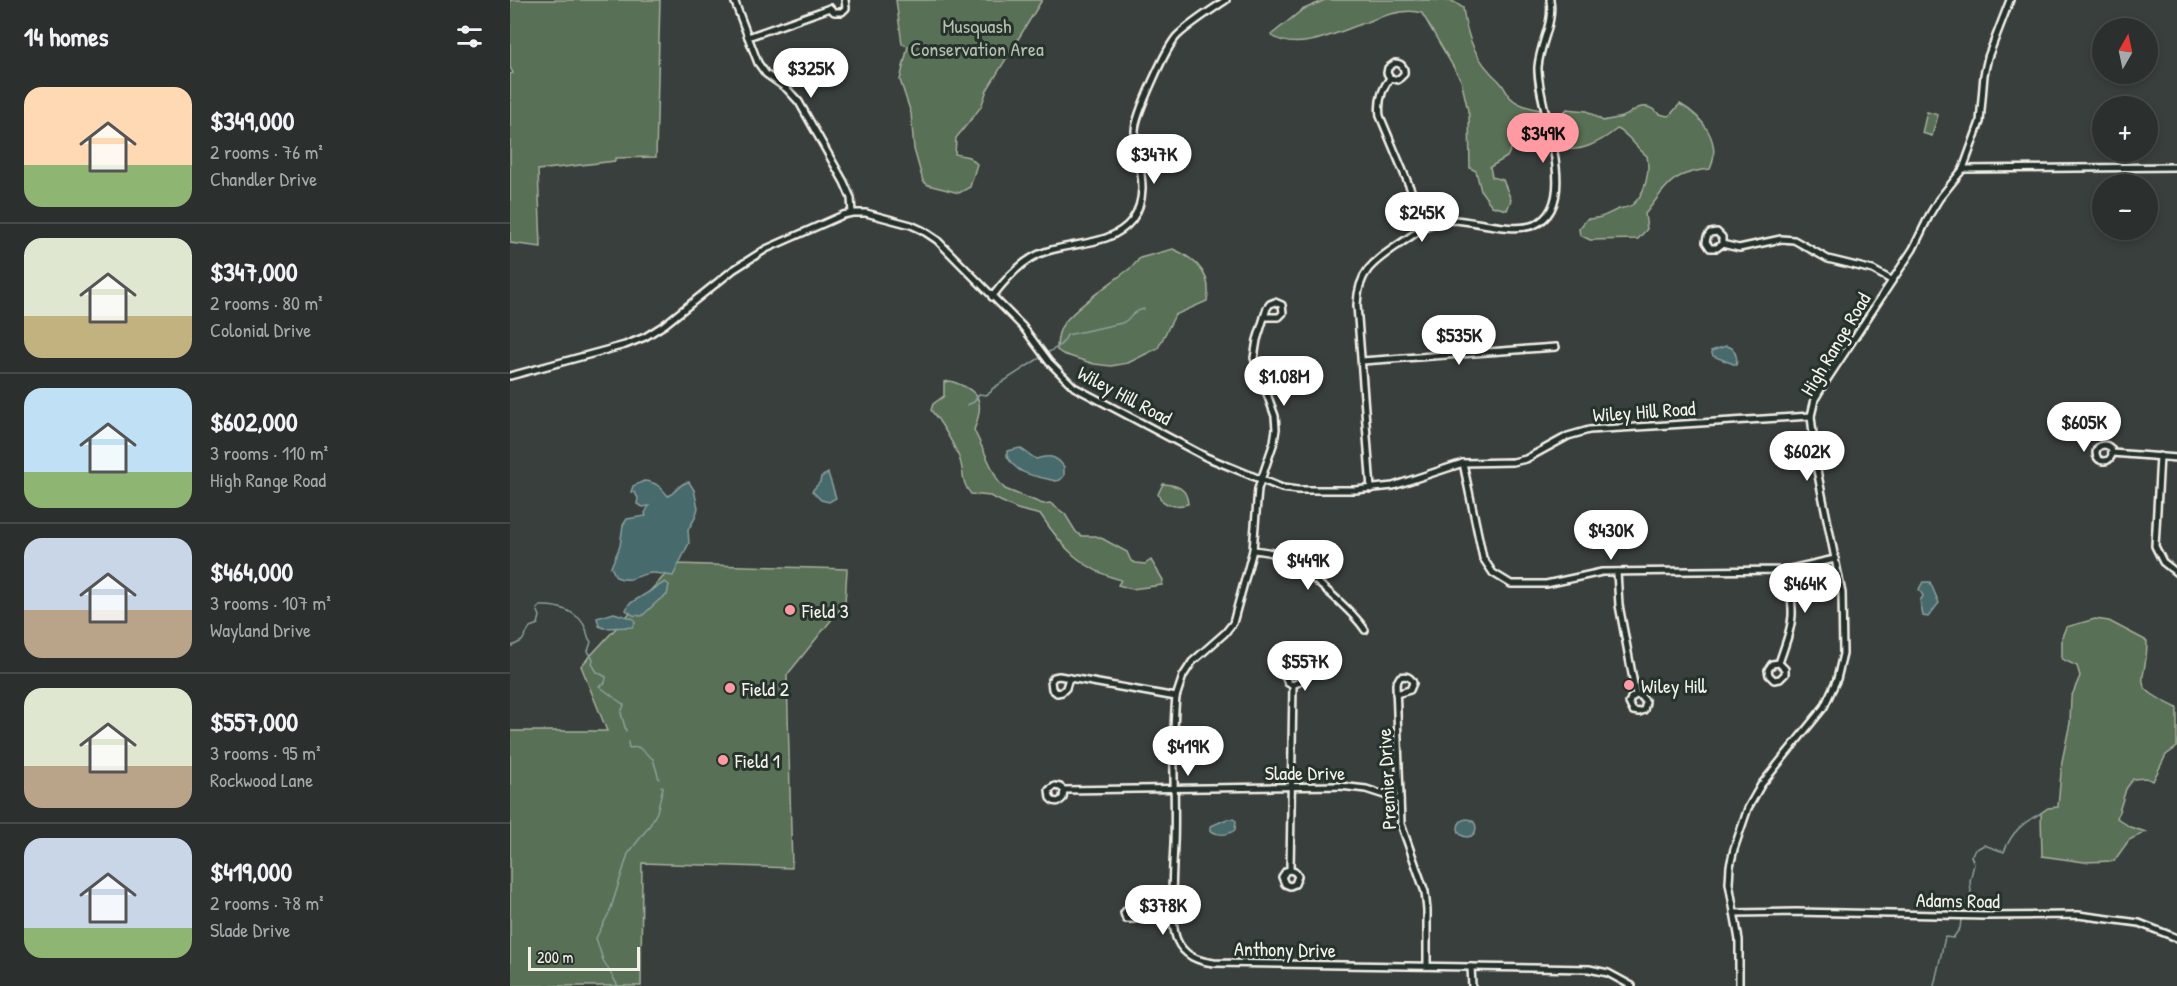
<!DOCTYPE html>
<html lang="en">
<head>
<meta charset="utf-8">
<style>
	:root { --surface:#2b2f2e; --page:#373b3a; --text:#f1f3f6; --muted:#a6a9aa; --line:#474a4a; --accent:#ff9aa2 }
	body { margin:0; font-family:"Patrick Hand",sans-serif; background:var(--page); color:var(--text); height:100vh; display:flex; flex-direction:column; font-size:22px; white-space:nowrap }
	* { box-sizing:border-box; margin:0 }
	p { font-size:20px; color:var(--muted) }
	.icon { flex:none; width:33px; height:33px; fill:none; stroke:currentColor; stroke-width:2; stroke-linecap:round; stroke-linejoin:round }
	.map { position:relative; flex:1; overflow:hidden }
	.side { display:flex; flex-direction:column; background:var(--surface); width:510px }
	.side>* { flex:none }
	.needle { width:39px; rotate:9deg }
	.tools { position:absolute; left:1582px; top:18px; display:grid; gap:12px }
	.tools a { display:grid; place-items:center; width:66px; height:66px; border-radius:50%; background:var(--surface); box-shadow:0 3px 9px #0003,0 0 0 2px var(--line); font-size:30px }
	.scale { position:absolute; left:18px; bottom:15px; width:112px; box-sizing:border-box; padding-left:6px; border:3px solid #f4f1e8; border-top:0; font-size:16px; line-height:21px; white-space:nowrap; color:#f4f1e8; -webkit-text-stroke:4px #26332d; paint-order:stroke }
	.price { position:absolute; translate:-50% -51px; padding:0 14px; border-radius:21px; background:#fff; color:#222; font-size:20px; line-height:39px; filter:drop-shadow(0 2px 3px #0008) }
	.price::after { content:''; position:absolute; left:50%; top:36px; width:18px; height:14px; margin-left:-9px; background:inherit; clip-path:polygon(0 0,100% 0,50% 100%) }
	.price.active { background:var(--accent); color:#111 }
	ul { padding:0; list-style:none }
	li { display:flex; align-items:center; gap:18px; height:150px; padding:0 24px }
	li+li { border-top:2px solid var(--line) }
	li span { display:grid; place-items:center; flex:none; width:168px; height:120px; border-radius:18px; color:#555 }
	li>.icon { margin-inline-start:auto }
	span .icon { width:72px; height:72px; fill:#fffc; stroke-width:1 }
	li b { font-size:26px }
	h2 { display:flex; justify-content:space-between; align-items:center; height:72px; padding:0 24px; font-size:26px }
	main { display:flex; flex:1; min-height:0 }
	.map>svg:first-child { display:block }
	.green { fill:#597054; stroke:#a6b09e; stroke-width:1.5 }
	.water { fill:#476a6d; stroke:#8ca09e; stroke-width:1.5 }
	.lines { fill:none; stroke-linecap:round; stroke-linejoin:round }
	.stream { stroke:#8ca09e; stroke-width:1.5 }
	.minor-casing { stroke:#f4f1e8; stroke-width:10 }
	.minor { stroke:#26332d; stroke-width:5 }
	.poi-dot { fill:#ff9aa2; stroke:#26332d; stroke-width:2 }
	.labels { text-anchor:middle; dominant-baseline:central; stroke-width:6; stroke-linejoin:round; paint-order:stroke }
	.park-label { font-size:20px; fill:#b6bdad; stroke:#26332d }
	.street-label { font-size:20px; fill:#f4f1e8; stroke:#26332d }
	.poi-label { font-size:20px; fill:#f4f1e8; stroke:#26332d; text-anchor:start }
</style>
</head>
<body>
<main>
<section class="side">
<h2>14 homes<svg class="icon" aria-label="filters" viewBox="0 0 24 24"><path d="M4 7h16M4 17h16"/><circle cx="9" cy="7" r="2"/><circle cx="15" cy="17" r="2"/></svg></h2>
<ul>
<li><span style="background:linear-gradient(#ffd9b3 65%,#8fb573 0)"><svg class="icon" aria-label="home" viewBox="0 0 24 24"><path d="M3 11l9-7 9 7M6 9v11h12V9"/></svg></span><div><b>$349,000</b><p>2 rooms · 76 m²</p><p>Chandler Drive</p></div></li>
<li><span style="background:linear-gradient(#dfe7d0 65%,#c2b280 0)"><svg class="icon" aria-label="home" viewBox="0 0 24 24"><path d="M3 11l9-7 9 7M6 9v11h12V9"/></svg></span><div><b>$347,000</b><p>2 rooms · 80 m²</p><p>Colonial Drive</p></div></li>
<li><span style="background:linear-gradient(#bfe0f5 70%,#8fb573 0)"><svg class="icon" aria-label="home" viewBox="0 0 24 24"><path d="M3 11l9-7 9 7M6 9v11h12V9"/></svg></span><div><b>$602,000</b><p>3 rooms · 110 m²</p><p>High Range Road</p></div></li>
<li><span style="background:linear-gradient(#c9d6e8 60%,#b9a48a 0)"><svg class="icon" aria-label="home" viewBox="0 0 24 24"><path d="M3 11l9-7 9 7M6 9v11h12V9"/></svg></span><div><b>$464,000</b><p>3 rooms · 107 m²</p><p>Wayland Drive</p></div></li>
<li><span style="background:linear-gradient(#dfe7d0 65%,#b9a48a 0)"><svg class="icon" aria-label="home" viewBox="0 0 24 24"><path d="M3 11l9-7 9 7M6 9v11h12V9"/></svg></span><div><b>$557,000</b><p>3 rooms · 95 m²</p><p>Rockwood Lane</p></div></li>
<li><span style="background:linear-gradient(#c9d6e8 75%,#8fb573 0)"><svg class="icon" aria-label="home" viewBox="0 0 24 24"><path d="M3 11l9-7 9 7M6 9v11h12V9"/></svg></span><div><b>$419,000</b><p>2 rooms · 78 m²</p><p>Slade Drive</p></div></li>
</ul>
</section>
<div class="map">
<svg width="1667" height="986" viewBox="0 0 1667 986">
	<rect width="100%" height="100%" fill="#393f3d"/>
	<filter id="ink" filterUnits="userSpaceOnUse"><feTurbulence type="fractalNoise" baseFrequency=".0167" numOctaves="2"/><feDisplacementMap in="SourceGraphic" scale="12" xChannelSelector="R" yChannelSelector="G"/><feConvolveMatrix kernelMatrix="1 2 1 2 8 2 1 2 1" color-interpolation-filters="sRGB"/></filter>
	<g filter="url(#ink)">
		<g class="green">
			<polygon points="0,0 150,0 146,157 105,158 105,161 28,170 31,247 0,243 0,74 3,73 0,67"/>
			<polygon points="386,0 532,0 477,90 471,107 446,138 445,154 459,157 467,164 460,187 449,193 418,185 413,181 404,149 401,113 390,80 398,46 392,44"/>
			<path d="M815,0h117l12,2 9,6c4,31 13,52 36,73 5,5 7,11 11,16 6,7 20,11 30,13l3,7 1,13 -16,-4 -8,5 -13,26 -17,10 2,10 11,3 8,20 -4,10 -15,-4 -11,-15 -5,-20 -6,-3 -1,-53 -8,-35 -39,-67c-40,-13 -113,51 -151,22l31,-25z"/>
			<path d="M1170,104c23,13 42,38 30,65 -40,4 -42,16 -65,45l2,15 -9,10 -48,1 -10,-5 -1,-6 8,-10c18,-1 17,-4 32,-10 4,-1 10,-2 13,-4 14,-11 18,-34 15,-49 -10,-7 -20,-24 -30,-27 -15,12 -40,27 -59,17l-4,-24 13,-13 20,2 16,10c6,-2 13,-2 19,-4 9,-2 13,-12 26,-10 8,2 8,8 21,9z"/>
			<polygon points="1417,112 1428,115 1422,136 1412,133"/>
			<path d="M663,249c23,10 40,26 34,52l-32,14 -17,33 -30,15 -17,3 -17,-2 -31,-10 -6,-4c0,-9 1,-20 7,-27 14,-18 50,-42 69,-57l7,-8z"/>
			<path d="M440,381c31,9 35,21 24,49l24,51 7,8 38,15 7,-1 15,11 11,18 6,4h14l7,3 24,13 4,9 5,2 9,1 6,-4 12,20 -1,5 -30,4 -14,-4 3,-5c-39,-10 -59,-33 -80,-65l-24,-6 -27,-13 -19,-2c-11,-12 -6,-25 -13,-39 -7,-16 -16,-31 -27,-45l2,-6 11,-8v-14z"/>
			<path d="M653,484c14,1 24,4 25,20 -12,3 -25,3 -30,-10z"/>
			<polygon points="165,564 337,569 335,603 277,675 282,868 132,863 131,986 0,986 0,731 97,731 71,666"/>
			<path d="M1585,619l14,2 38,20c0,46 -21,42 30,67v39l-11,8 -13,26 -7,-3 -13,1 -7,10 -9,29 13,9 16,5 -17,8 -15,21 -30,1 -42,-6 -1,-43 7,-5 10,-1 4,-46 8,-38 1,-25 9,-22 -3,-10 -15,-7v-22l4,-10z"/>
		</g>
		<g class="water">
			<path d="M1216,346l6,2c4,5 6,10 4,17l-23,-9 -2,-5z"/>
			<path d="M510,448l16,11c12,-4 20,-4 28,8v9l-4,4 -4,1c-19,-5 -39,-5 -49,-25v-5z"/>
			<polygon points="318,473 326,498 319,502 311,500 302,491 310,482 311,477"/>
			<path d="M134,481c12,1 17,6 24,15 9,-4 12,-14 21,-14l5,8 4,18 -3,10 -7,12 1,13 -16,33c-7,-1 -14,-3 -20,-3 -15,0 -20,11 -37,4l-5,-10 9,-21 3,-21 4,-6 19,-3 -1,-3 4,-7 -6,1 -6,-3 1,-6 -3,-5 -4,-1 2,-6z"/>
			<polygon points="155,582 159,585 157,595 149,600 132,616 123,615 116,610 119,604"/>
			<polygon points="1413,582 1420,582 1429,603 1418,617 1413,616 1410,601 1413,596 1409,589"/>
			<polygon points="104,613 124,619 125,623 123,627 94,628 89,626 87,618"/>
			<circle cx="957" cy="828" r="9"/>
			<path d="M717,819h6l3,2 -1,9c-7,5 -16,6 -24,1v-5z"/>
		</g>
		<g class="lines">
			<g class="stream">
				<path d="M535,354c9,-5 18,-8 22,-19l55,-12c9,-4 12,-13 22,-14"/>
				<polyline points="457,405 464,402 469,394 476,395 481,392 482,389 531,357"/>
				<path d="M0,647l12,-6 8,-14 8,-3 2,-8 -3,-7 3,-3c17,-1 39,5 46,23 2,6 1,8 5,13l-3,9 5,8 -1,5 5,8 9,5 -1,6 -6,3 25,19 -3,8 5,18"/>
				<polyline points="118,742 119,748 128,747 143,759 149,779"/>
				<path d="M1451,911l10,-19 -1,-11 4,-17 -3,-8 4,-6 9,-5 20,7c8,-21 19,-29 37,-39"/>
				<polyline points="108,986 93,960 86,938 100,911 118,854 140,825 147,812 153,787 151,786"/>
				<polyline points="1424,986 1435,937 1443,938 1450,928 1451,920"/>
			</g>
			<defs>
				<g id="minor">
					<polyline points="224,0 248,63 256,74 277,89 289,102 334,182 341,198 342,213"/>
					<polyline points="320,8 324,12 332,12 336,8 335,0"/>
					<polyline points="238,37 320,8"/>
					<polyline points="1453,169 1667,167"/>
					<path d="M916,226c9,-3 18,-6 27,-6 23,1 60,13 81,5 50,-21 2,-120 4,-158 2,-24 16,-43 12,-67"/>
					<polyline points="1212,244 1207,248 1200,248 1196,242 1197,237 1200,233 1207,232 1212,237 1212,244 1229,248 1271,239 1284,240 1318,259 1363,270 1381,280"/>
					<path d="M482,297c12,-16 29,-35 47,-43 30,-13 71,-6 93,-34 20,-27 4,-60 3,-89 0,-15 32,-86 43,-96 14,-13 32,-24 48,-35"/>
					<path d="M754,317h15l4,-4 -1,-8 -7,-3 -5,2 -3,4 -10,32 -3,18 21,58 1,13 -2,13 -16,47 -5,61 -20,73 -8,10 -33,29 -9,14 -7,21c-5,49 0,98 -2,147 -1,22 -5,78 3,96 7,16 21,21 37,23l375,6 19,4 24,13"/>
					<polyline points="852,361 1046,347"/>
					<polyline points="0,376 115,345 135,337 154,325 223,270 256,249 333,215 342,213 356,213 401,225 412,230 427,240 513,327 539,362 564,387 696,457 772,488 788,490 845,490 883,486 953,463 1003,462 1016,459 1058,436 1079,430 1301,416"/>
					<circle cx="1594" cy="453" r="8"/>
					<polyline points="1602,453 1667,458"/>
					<polyline points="1650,456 1645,546 1653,562 1667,573"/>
					<polyline points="953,463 973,558 983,573 1001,584 1036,584 1092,572 1276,570 1325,559"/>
					<path d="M861,489l-14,-184c1,-33 16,-43 41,-60 9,-6 19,-13 28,-19l-46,-110c-2,-14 1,-26 10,-38l8,2 6,-6c1,-7 -3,-11 -9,-11l-7,5 -1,5 3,5"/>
					<path d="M743,550c9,1 19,2 28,6 19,9 73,56 84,74"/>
					<polyline points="1107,572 1109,605 1126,695 1121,698 1119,703 1123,711 1129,712 1134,710 1136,702 1131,696 1126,695"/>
					<path d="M1269,663l6,6v5l-5,5 -6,1 -5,-5 -1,-5 4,-6 7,-1c15,-43 17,-48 7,-93"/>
					<polyline points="559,678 556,688 552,692 547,693 542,689 541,681 544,677 549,676 666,697"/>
					<path d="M886,694l14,-4 3,-7c-2,-6 -7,-8 -13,-6l-4,7 5,140 24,68 2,18v56"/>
					<path d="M554,790l-1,8c-4,5 -9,5 -13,0l-1,-8 6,-4 5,1 4,3 276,-4 26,3 34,11"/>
					<path d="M780,870l5,2 3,4 -3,8 -5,2 -5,-2 -3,-7 4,-6 4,-1 3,-185 6,-3 2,-5 -4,-6c-5,-3 -10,-1 -12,5l3,7 5,2"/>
					<path d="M627,907l-3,12h-8l-2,-6 5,-6c15,0 29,0 44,0"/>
					<polyline points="1224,913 1286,912 1476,916 1568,915 1629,923 1667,938"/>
					<polyline points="961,967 962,986"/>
					<polyline points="1229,986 1229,940 1219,883 1220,866 1224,849 1238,808 1251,785 1314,707 1327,679 1333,654 1332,593 1307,470 1301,416 1305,399 1314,384 1403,249 1420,214 1429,199 1453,169 1470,122 1474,75 1478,57 1500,0"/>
				</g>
			</defs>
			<use href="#minor" class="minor-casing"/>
			<use href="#minor" class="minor"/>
		</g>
	</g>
	<g class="poi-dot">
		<circle cx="280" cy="610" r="6"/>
		<circle cx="1119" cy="685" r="6"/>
		<circle cx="220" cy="688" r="6"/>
		<circle cx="213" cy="760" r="6"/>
	</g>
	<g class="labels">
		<g class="park-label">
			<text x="467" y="25">Musquash<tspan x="467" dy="23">Conservation Area</tspan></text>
		</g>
		<g class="street-label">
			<text transform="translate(1325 344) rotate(-59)">High Range Road</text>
			<text transform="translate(615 395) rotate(28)">Wiley Hill Road</text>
			<text transform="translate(1134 411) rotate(-4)">Wiley Hill Road</text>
			<text x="795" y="772">Slade Drive</text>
			<text transform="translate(876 779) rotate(-93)">Premier Drive</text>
			<text transform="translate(1448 900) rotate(1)">Adams Road</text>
			<text transform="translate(775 949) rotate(1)">Anthony Drive</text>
		</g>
		<g class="poi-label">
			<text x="292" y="610">Field 3</text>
			<text x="1131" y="685">Wiley Hill</text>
			<text x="232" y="688">Field 2</text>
			<text x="225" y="760">Field 1</text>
		</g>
	</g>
</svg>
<div class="tools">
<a><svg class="needle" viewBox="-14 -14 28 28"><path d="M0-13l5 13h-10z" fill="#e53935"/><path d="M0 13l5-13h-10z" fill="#a6a9aa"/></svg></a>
<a>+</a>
<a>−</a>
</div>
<div class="scale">200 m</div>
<b class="price" style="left:301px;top:99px">$325K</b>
<b class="price active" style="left:1033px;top:164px">$349K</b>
<b class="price" style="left:644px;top:185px">$347K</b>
<b class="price" style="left:912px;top:243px">$245K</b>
<b class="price" style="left:949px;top:366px">$535K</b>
<b class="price" style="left:774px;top:407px">$1.08M</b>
<b class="price" style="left:1574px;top:453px">$605K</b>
<b class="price" style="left:1297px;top:482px">$602K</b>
<b class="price" style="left:1101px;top:561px">$430K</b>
<b class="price" style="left:798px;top:591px">$449K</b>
<b class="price" style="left:1295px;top:614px">$464K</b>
<b class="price" style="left:795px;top:692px">$557K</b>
<b class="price" style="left:678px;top:777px">$419K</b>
<b class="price" style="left:653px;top:936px">$378K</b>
</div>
</main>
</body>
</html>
